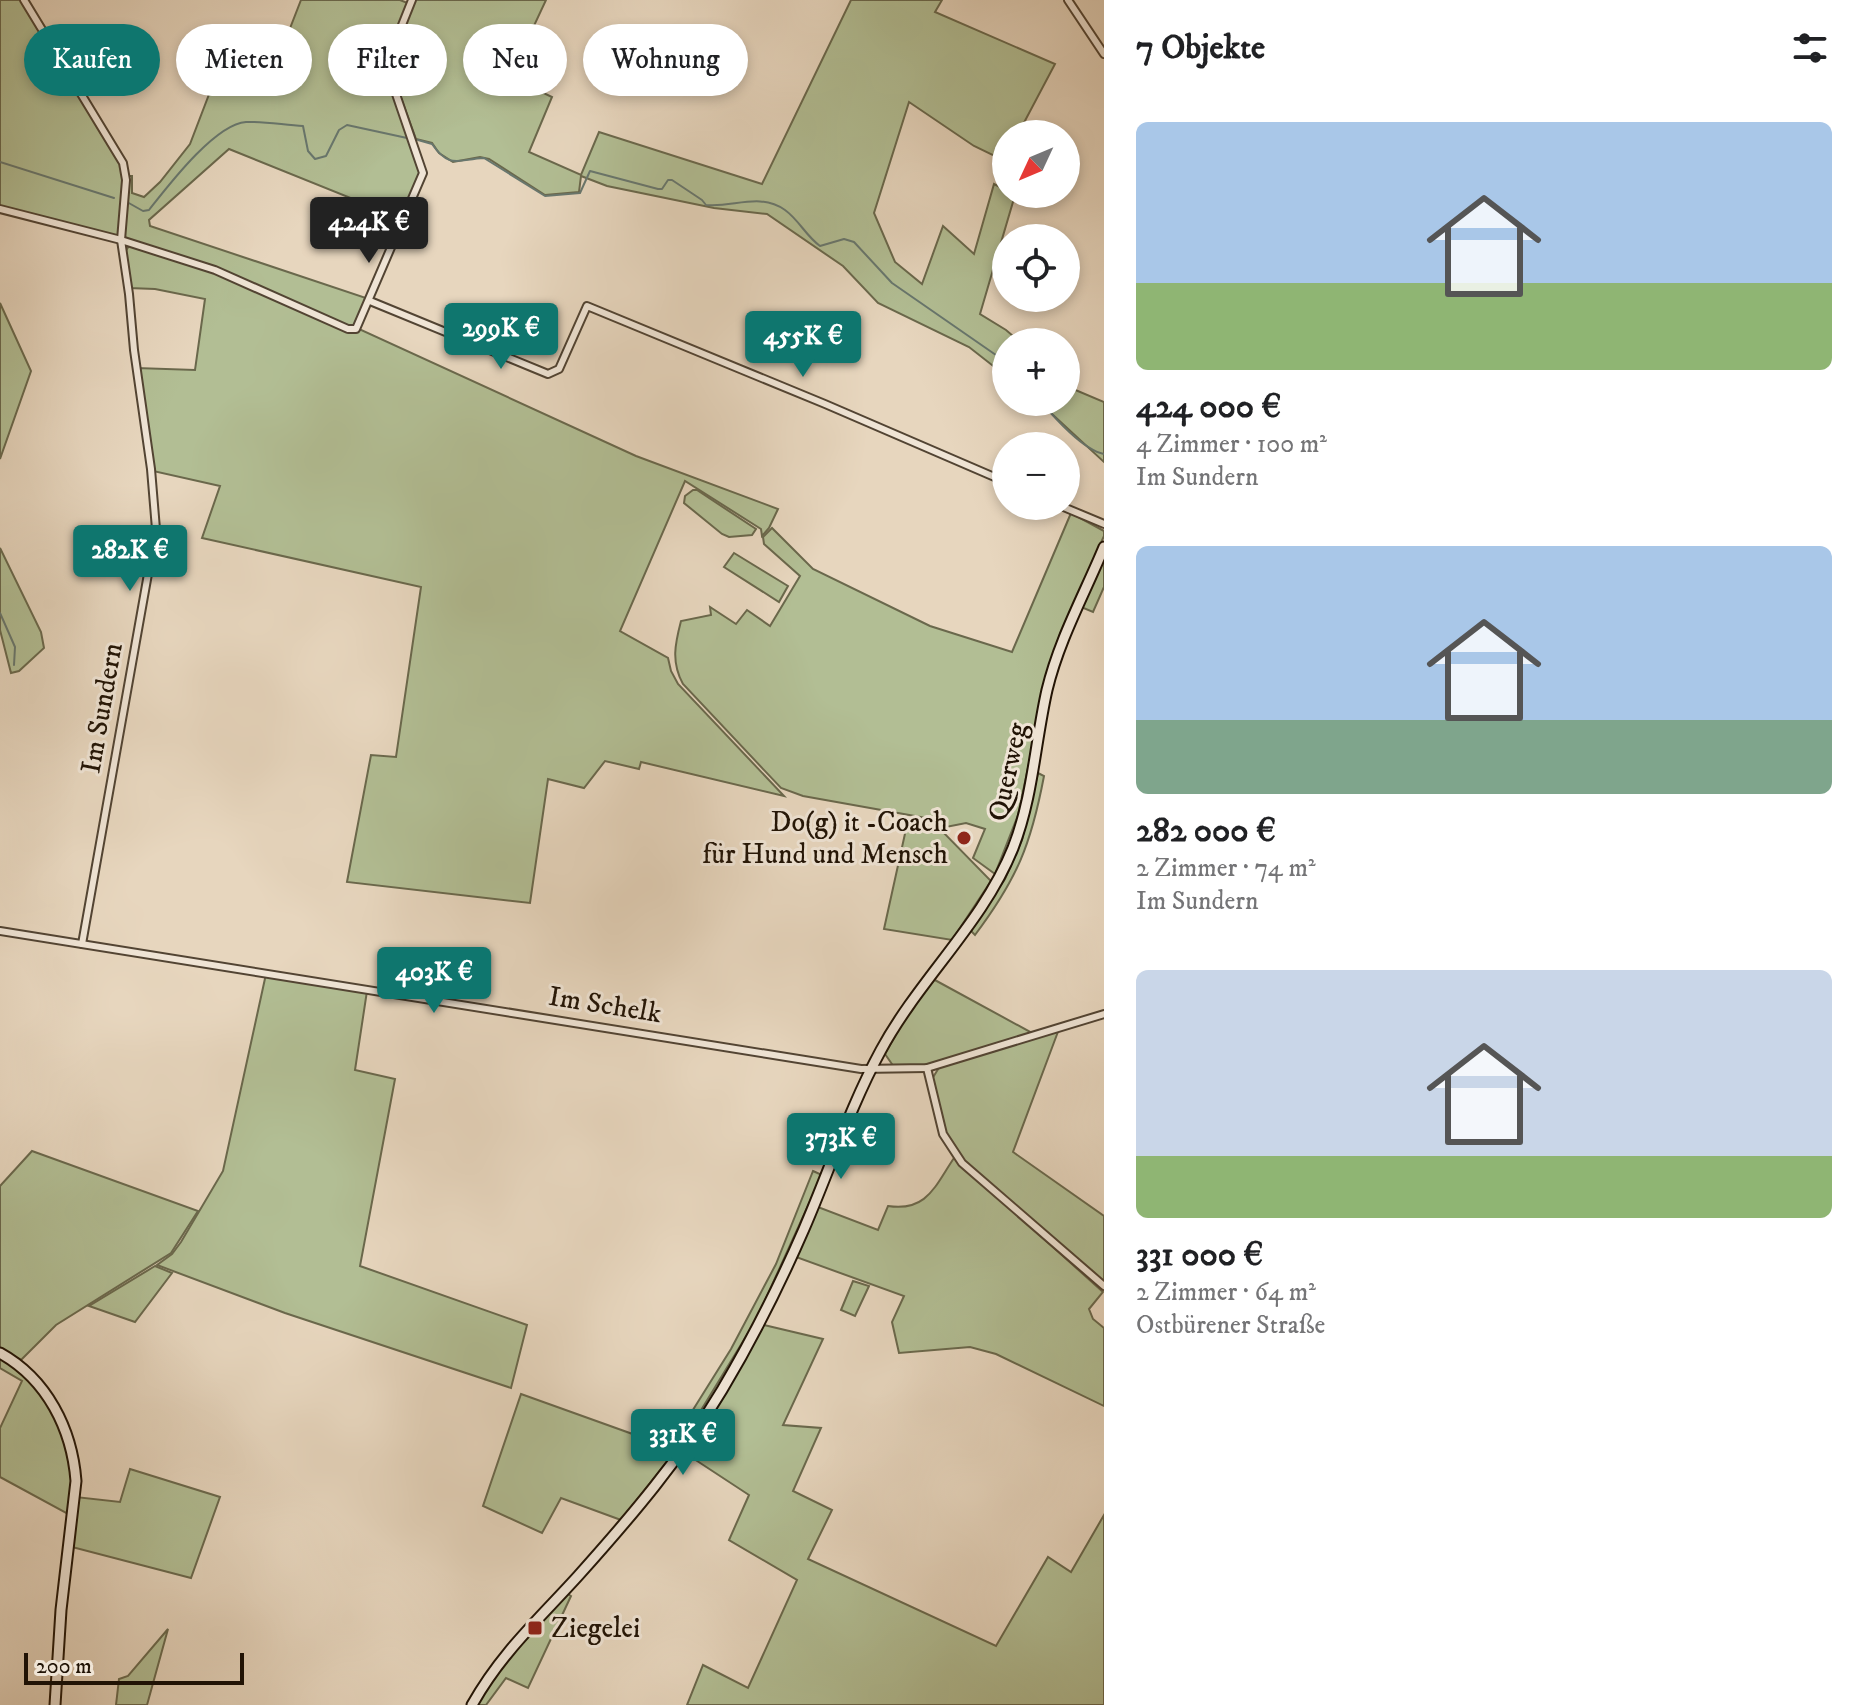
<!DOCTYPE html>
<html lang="de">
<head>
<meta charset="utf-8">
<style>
	:root { --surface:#fff; --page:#f2f2f2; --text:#202124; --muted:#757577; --accent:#0f766e }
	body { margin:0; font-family:"IM FELL DW Pica",serif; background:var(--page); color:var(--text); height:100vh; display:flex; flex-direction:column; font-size:30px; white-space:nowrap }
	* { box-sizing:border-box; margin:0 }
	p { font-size:26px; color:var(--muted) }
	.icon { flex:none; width:44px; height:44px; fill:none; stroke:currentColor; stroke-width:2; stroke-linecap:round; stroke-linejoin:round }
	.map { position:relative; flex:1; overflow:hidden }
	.side { display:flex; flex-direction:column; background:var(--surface); width:760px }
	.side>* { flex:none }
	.banner { position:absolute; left:24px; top:24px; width:760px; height:72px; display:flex; gap:16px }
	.needle { width:52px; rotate:226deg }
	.fabs { position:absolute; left:992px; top:120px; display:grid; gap:16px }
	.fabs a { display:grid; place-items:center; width:88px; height:88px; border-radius:50%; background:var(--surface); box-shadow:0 4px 12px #0003; font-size:40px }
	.scale { position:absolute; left:24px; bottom:20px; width:220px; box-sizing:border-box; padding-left:8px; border:4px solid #211305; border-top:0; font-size:22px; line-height:28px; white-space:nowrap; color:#211305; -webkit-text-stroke:6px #efe4d5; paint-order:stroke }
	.price { position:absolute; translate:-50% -68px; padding:0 18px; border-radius:8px; background:var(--accent); color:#fff; font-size:26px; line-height:52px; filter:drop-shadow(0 2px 4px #0008) }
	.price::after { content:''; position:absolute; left:50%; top:48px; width:24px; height:18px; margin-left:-12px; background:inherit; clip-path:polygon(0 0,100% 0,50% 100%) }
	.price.active { background:#222; color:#fff }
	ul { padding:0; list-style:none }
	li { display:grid; align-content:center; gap:16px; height:424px; padding:0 32px }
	li span { display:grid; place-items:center; height:248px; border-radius:12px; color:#555 }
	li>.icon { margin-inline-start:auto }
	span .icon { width:144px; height:144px; fill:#fffc; stroke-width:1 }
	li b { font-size:34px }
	h2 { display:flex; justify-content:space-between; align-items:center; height:96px; padding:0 32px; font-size:34px }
	.chip { padding:0 28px; border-radius:36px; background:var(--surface); box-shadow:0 4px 12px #0003; font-size:28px; line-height:72px }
	.chip.active { background:var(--accent); color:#fff }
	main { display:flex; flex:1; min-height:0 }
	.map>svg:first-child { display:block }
	.green { fill:#b2be94; stroke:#6a684c; stroke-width:2 }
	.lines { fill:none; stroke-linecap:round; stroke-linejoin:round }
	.stream { stroke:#68776e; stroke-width:2 }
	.street-casing { stroke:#524433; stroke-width:10 }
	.secondary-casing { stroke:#211305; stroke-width:13 }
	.street { stroke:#efe4d5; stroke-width:6 }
	.secondary { stroke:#efe4d5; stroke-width:9 }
	.poi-dot { fill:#8f2418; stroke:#efe4d5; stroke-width:3 }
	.labels { text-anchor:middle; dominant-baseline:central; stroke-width:6; stroke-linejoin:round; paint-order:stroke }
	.street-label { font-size:28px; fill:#211305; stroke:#efe4d5 }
	.poi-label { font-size:28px; fill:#211305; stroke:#efe4d5; text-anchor:end }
</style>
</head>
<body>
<main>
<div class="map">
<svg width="1104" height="1705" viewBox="0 0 1104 1705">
	<rect width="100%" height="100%" fill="#e7d6be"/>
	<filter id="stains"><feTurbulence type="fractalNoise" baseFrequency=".0025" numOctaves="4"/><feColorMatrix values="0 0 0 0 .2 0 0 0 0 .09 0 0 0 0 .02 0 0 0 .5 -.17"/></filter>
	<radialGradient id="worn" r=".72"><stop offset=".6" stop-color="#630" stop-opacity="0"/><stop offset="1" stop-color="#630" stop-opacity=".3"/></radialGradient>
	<g class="green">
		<polygon points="0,0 23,0 122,164 124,180 120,238 0,207"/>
		<polygon points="301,0 400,0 410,4 385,64 388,79 422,173 405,220 229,149 149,220 150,226 369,299 355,328 349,328 216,270 122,240 126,176 132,176 132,193 144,197 160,182 190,144 231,37 273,72"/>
		<polygon points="414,0 546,0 510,77 552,97 529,152 581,175 599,132 762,184 851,0 942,0 935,12 1055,64 1018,134 1006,134 1005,161 974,146 909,102 874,213 895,262 922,284 943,226 974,254 994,184 1006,190 1006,194 1015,195 980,314 1006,330 1020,342 1006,342 1006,376 969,347 878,303 843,266 767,214 714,208 607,186 581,176 579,192 545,195 489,159 480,157 453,162 439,153 432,143 416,139 388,62"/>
		<polygon points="129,246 137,246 214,271 348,330 357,328 636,456 778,509 769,528 762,536 761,529 685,481 620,631 668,658 671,671 678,684 784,796 641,762 639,769 605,761 584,788 548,779 530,903 347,882 371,755 396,757 421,587 202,538 220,486 153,471 137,368 195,370 205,299 155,289 129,288 125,252"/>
		<polygon points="0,303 31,371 0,459"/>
		<polygon points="1066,386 1104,402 1104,462 1039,402 1066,402"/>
		<polygon points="693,490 697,490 756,529 752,535 729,537 722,534 684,503 685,496"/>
		<path d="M1071,513l33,18v5l-44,98 -10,30 -32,151 -23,59 -22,-16 12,-29 -19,-6 -20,4 -20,-9 -123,-22 -22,-8 -98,-104c-12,-22 -8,-40 -2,-63l30,-6 -1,-8 26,17 11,-14 23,16 30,-50 -36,-32 -1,-7 9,-9 41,41 117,57 82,26z"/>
		<polygon points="0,548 41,632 44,648 19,671 11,673 0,630"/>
		<polygon points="734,553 788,586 779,602 724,567"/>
		<polygon points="1104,557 1104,587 1093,612 1081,607"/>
		<path d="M1038,773l6,3c-13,69 -27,103 -69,159l-5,-5 35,-51 17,-39z"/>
		<polygon points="908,820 943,832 991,881 952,940 884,929"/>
		<polygon points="266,974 367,991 355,1070 395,1079 360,1266 527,1325 511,1388 285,1313 157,1265 172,1254 181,1242 223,1171"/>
		<polygon points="933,979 1034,1034 926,1066 894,1067 885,1054 907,1014"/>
		<polygon points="1059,1029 1013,1152 1104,1216 1104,1284 963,1162 945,1132 932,1079 940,1066"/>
		<polygon points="32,1151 198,1211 171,1253 56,1325 21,1360 0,1349 0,1186"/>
		<path d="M954,1158l149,134 -14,17 4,10 11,9v78l-108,-52 -26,-7 -71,6 -7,-31 12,-26 -108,-39 22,-50 60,23 10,-24c39,6 47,-20 66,-48z"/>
		<polygon points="813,1171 822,1175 756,1320 678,1448 671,1445 731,1349 776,1264"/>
		<polygon points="155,1266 172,1273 135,1322 89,1306"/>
		<polygon points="853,1281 869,1286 855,1316 841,1310"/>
		<polygon points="764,1325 823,1339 783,1425 821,1428 793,1491 832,1510 808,1559 996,1646 1048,1557 1071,1572 1104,1515 1104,1705 687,1705 703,1665 748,1688 797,1580 729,1540 749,1495 685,1453"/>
		<path d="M0,1358c37,23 65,62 71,106 2,17 -1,34 -3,50l-68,-37v-49l22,-47 -22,-13z"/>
		<polygon points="521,1394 666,1446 671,1449 672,1455 621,1520 561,1498 542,1533 483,1506"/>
		<polygon points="130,1469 220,1497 191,1578 72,1547 76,1497 120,1502"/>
		<polygon points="565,1592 571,1596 528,1688 506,1678 486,1705 476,1705 509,1655"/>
		<polygon points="168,1629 147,1705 116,1705 119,1679 128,1676"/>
	</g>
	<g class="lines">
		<g class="stream">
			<path d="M418,140l14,4c18,26 27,15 52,14l61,38 35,-3 10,-22 68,18h4l6,-9h4l30,20 4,5c27,3 53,-13 79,5 14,10 21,26 35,36l24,-7 10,3 38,41 114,79"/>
			<polyline points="0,162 114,198"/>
			<path d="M127,202l16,9 6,-1c19,-24 66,-86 97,-88 18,-1 38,3 57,4l5,25 7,8 11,-3 13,-26 8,-5 60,13"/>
			<path d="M1041,402c14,16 42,48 63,52"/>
			<polyline points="0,613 15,647 14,665"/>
		</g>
		<defs>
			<g id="street">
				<polyline points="24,0 123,163 126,180 121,240 129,294 134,350 151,469 156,529 82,944"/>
				<polyline points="1068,0 1104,54"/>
				<polyline points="0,209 121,240 215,270 348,329 356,329 423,173 386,65 412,0"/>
				<polyline points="370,301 548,374 559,369 587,306 825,404 1006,482"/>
				<polyline points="1061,506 1104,524"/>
				<polyline points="0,931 861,1069 927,1068 1104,1014"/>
				<polyline points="927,1068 943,1134 962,1163 1104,1286"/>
			</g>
			<g id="secondary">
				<path d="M0,1353c47,26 72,76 76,128l-15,129 -6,95"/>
				<path d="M472,1705c29,-52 67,-86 106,-129 52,-58 104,-119 144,-186 31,-52 58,-106 82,-161 26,-60 46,-122 77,-179 39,-72 102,-127 132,-202 20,-51 22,-105 34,-158 12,-50 37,-95 57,-143"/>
			</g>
		</defs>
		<use href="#street" class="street-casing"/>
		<use href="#secondary" class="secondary-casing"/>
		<use href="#street" class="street"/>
		<use href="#secondary" class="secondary"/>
	</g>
	<g class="poi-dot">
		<circle cx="964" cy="838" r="8"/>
		<rect x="527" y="1620" width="16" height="16" rx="4"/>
	</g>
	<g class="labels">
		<g class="street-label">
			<text transform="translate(102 708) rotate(-80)">Im Sundern</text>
			<text transform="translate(1008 772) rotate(-78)">Querweg</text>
			<text transform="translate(605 1005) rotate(9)">Im Schelk</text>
		</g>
		<g class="poi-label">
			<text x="948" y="822">Do(g) it -Coach<tspan x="948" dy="32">für Hund und Mensch</tspan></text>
			<text x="551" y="1628" text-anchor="start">Ziegelei</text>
		</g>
	</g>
	<rect width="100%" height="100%" filter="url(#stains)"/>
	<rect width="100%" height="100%" fill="url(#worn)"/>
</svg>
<div class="fabs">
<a><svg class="needle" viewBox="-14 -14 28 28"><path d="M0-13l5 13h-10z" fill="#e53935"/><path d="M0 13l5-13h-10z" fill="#757577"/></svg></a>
<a><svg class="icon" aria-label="locate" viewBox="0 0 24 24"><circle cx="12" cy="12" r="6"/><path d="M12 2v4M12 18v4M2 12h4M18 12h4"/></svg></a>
<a>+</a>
<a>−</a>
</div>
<div class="scale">200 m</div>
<b class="price active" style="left:369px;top:265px">424K €</b>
<b class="price" style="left:501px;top:371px">299K €</b>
<b class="price" style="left:803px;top:379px">455K €</b>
<b class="price" style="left:130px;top:593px">282K €</b>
<b class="price" style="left:434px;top:1015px">403K €</b>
<b class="price" style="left:841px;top:1181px">373K €</b>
<b class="price" style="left:683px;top:1477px">331K €</b>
<div class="banner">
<a class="chip active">Kaufen</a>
<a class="chip">Mieten</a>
<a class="chip">Filter</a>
<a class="chip">Neu</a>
<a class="chip">Wohnung</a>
</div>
</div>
<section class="side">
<h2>7 Objekte<svg class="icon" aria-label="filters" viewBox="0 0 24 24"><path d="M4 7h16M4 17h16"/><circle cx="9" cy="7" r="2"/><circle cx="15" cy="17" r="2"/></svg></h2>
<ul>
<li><span style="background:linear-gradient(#a9c7e8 65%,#8fb573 0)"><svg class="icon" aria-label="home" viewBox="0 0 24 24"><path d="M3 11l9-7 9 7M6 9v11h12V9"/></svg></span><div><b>424 000 €</b><p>4 Zimmer · 100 m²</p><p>Im Sundern</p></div></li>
<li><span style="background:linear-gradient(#a9c7e8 70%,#7fa58c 0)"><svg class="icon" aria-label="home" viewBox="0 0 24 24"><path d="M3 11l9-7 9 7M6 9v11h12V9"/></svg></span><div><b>282 000 €</b><p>2 Zimmer · 74 m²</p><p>Im Sundern</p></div></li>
<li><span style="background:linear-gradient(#c9d6e8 75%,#8fb573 0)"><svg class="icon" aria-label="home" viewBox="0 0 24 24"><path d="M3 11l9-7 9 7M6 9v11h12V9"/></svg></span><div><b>331 000 €</b><p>2 Zimmer · 64 m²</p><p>Ostbürener Straße</p></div></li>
</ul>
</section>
</main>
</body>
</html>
